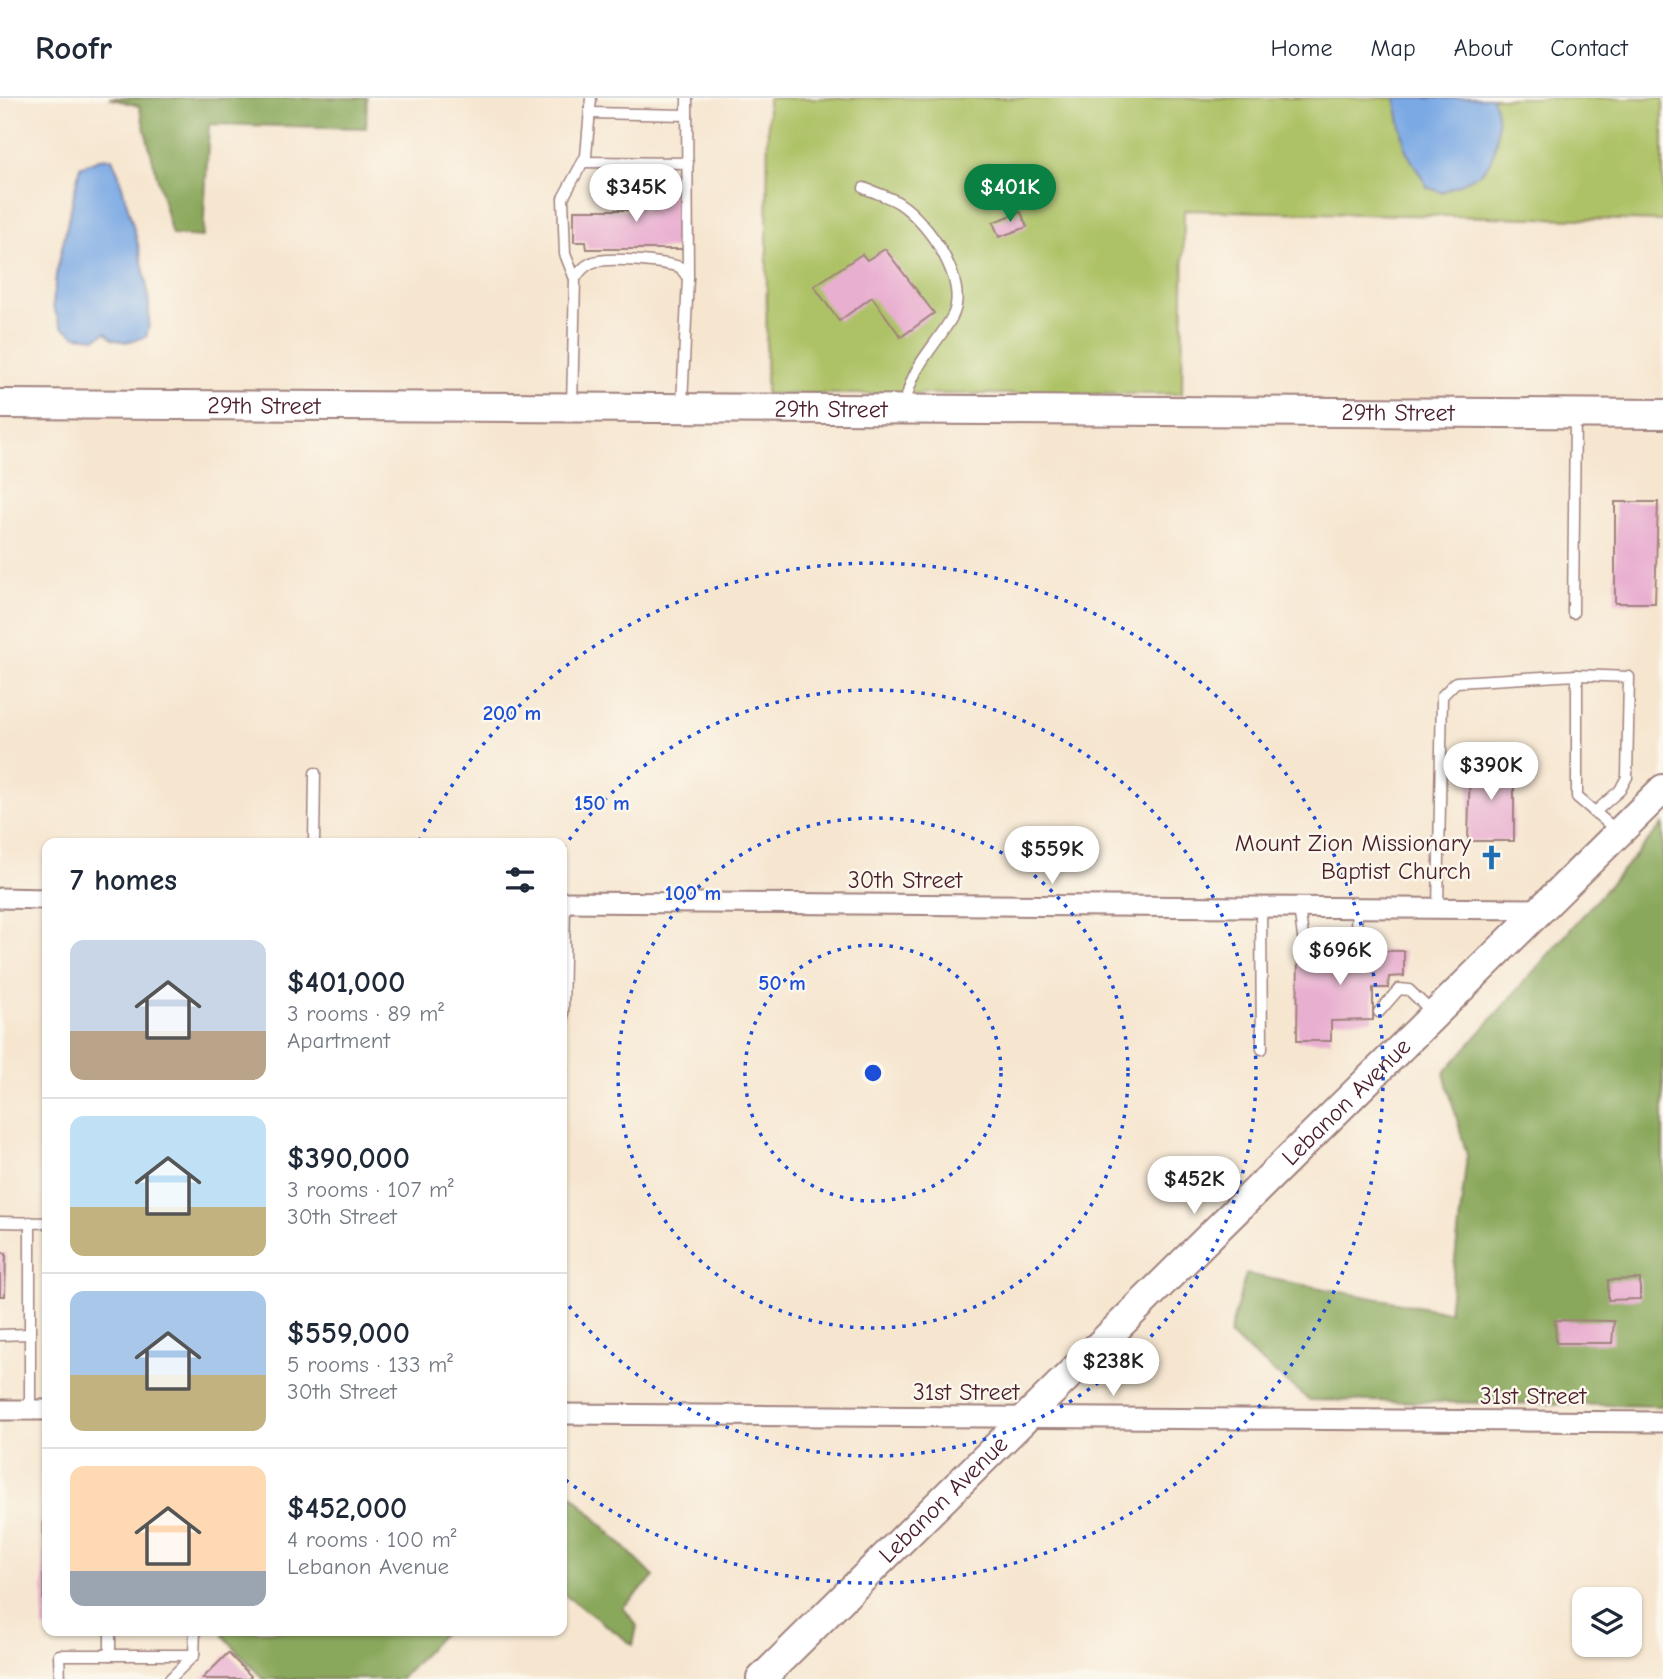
<!DOCTYPE html>
<html lang="en">
<head>
<meta charset="utf-8">
<style>
	:root { --surface:#fff; --page:#f2f2f3; --text:#1f2937; --muted:#747a83; --line:#e0e1e3; --accent:#0b8043 }
	body { margin:0; font-family:"Comic Neue",sans-serif; background:var(--page); color:var(--text); height:100vh; display:flex; flex-direction:column; font-size:26px; white-space:nowrap }
	* { box-sizing:border-box; margin:0 }
	p { font-size:23px; color:var(--muted) }
	.icon { flex:none; width:38px; height:38px; fill:none; stroke:currentColor; stroke-width:2; stroke-linecap:round; stroke-linejoin:round }
	.map { position:relative; flex:1; overflow:hidden }
	.details { position:absolute; left:42px; top:740px; width:525px; height:798px; display:flex; flex-direction:column; background:var(--surface); border-radius:14px; box-shadow:0 2px 5px #0004 }
	.details>* { flex:none }
	.controls { position:absolute; left:1572px; top:1489px; display:grid; gap:14px }
	.controls a { display:grid; place-items:center; width:70px; height:70px; border-radius:14px; background:var(--surface); box-shadow:0 2px 5px #0004; font-size:35px }
	.price { position:absolute; translate:-50% -60px; padding:0 16px; border-radius:24px; background:#fff; color:#222; font-size:23px; line-height:46px; filter:drop-shadow(0 2px 4px #0008) }
	.price::after { content:''; position:absolute; left:50%; top:42px; width:21px; height:16px; margin-left:-10px; background:inherit; clip-path:polygon(0 0,100% 0,50% 100%) }
	.price.active { background:var(--accent); color:#fff }
	ul { padding:0; list-style:none }
	li { display:flex; align-items:center; gap:21px; height:175px; padding:0 28px }
	li+li { border-top:2px solid var(--line) }
	li span { display:grid; place-items:center; flex:none; width:196px; height:140px; border-radius:14px; color:#555 }
	li>.icon { margin-inline-start:auto }
	span .icon { width:84px; height:84px; fill:#fffc; stroke-width:1 }
	li b { font-size:30px }
	h2 { display:flex; justify-content:space-between; align-items:center; height:84px; padding:0 28px; font-size:30px }
	header { display:flex; align-items:center; gap:42px; box-sizing:border-box; height:98px; padding:0 35px; background:var(--surface); border-bottom:2px solid var(--line) }
	header strong { font-size:33px }
	nav { display:flex; gap:38px; margin-inline-start:auto; font-size:24px }
	.map>svg:first-child { display:block }
	.green { fill:#adc266; stroke:#7c7048; stroke-width:2 }
	.forest { fill:#8aa85b; stroke:#6a6443; stroke-width:2 }
	.water { fill:#7aa9e4; stroke:#626488; stroke-width:2 }
	.building { fill:#e9afd0 }
	.lines { fill:none; stroke-linecap:round; stroke-linejoin:round }
	.lane-casing { stroke:#a0827e; stroke-width:13 }
	.street-casing { stroke:#a0827e; stroke-width:23 }
	.secondary-casing { stroke:#a0827e; stroke-width:32 }
	.lane { stroke:#fff; stroke-width:10 }
	.street { stroke:#fff; stroke-width:19 }
	.secondary { stroke:#fff; stroke-width:28 }
	.ring { fill:none; stroke:#1d4ed8; stroke-width:3.5; stroke-dasharray:3.5 7 }
	.labels { text-anchor:middle; dominant-baseline:central; stroke-width:5; stroke-linejoin:round; paint-order:stroke }
	.street-label { font-size:24px; fill:#4a1f2b; stroke:#fbf7ec }
	.poi-label { font-size:24px; fill:#4a1f2b; stroke:#fbf7ec; text-anchor:end }
	.centre { fill:#1d4ed8; stroke:#fbf7ec; stroke-width:3.5 }
	.ring-label { font-size:21px; text-anchor:middle; font-weight:bold; fill:#1d4ed8; stroke:#fbf7ec; stroke-width:5; stroke-linejoin:round; paint-order:stroke }
</style>
</head>
<body>
<header>
<strong>Roofr</strong>
<nav><a>Home</a><a>Map</a><a>About</a><a>Contact</a></nav>
</header>
<div class="map">
<svg width="1663" height="1581" viewBox="0 0 1663 1581">
	<rect width="100%" height="100%" fill="#fbf7ec"/>
	<filter id="ink" filterUnits="userSpaceOnUse"><feTurbulence type="fractalNoise" baseFrequency=".0143" numOctaves="2"/><feDisplacementMap in="SourceGraphic" scale="14" xChannelSelector="R" yChannelSelector="G"/><feConvolveMatrix kernelMatrix="1 2 1 2 8 2 1 2 1" color-interpolation-filters="sRGB"/></filter>
	<filter id="wash" filterUnits="userSpaceOnUse"><feTurbulence type="fractalNoise" baseFrequency=".00686" numOctaves="4" result="noise"/><feDisplacementMap in="SourceGraphic" scale="28" xChannelSelector="R" yChannelSelector="G"/><feGaussianBlur stdDeviation="1.57" result="paint"/><feColorMatrix in="noise" values="0 0 0 0 0 0 0 0 0 0 0 0 0 0 0 0 0 1.4 0 .05"/><feComposite in="paint" operator="in"/></filter>
	<g filter="url(#wash)">
		<rect width="100%" height="100%" fill="#f6e6d0"/>
		<polygon class="green" points="768,0 1663,0 1663,123 1184,112 1182,296 766,296"/>
		<g class="forest">
			<polygon points="109,0 367,0 366,30 209,26 203,139 172,137 139,8"/>
			<polygon points="1663,726 1663,1308 1309,1302 1229,1237 1246,1176 1449,1214 1467,1057 1444,975"/>
			<polygon points="562,1387 654,1479 623,1509 637,1528 633,1547 562,1495"/>
			<polygon points="227,1533 445,1533 401,1581 263,1581 223,1537"/>
		</g>
		<g class="water">
			<path d="M1395,0h97c6,12 6,20 5,33 -2,43 -20,45 -55,61l-14,-4 -22,-37z"/>
			<path d="M112,60l7,17c10,40 40,126 27,162l-20,5 -14,-3 -6,-7 -10,6 -20,-2 -15,-10 -8,-20 3,-31 24,-108 19,-8z"/>
		</g>
		<g id="blocks">
			<g class="building">
				<polygon points="646,88 683,89 685,151 587,151 586,144 574,144 574,112 630,112 630,105 641,104 641,112 647,112"/>
				<polygon points="1021,114 1027,129 999,139 993,124"/>
				<polygon points="885,151 934,215 901,239 872,199 839,223 814,188 862,156 867,162"/>
				<polygon points="1615,404 1658,404 1655,505 1615,505"/>
				<polygon points="1470,664 1514,664 1514,743 1468,743"/>
				<polygon points="1298,852 1404,853 1404,878 1389,879 1388,890 1373,890 1373,922 1331,923 1331,943 1297,943"/>
				<polygon points="0,1155 6,1155 5,1198 0,1198"/>
				<polygon points="1640,1181 1640,1201 1608,1202 1608,1182"/>
				<polygon points="1555,1222 1614,1223 1612,1245 1556,1245"/>
				<polygon points="44,1359 47,1359 47,1530 43,1530"/>
				<polygon points="228,1555 251,1578 248,1581 202,1581"/>
			</g>
		</g>
	</g>
	<g filter="url(#ink)">
		<use href="#blocks" fill-opacity="0" stroke="#a0827e" stroke-width="2"/>
		<g class="lines">
			<defs>
				<g id="lane">
					<polyline points="687,0 688,180"/>
					<polyline points="590,15 687,17"/>
					<polyline points="583,64 688,65"/>
					<path d="M864,90c11,5 24,8 35,15 28,18 72,79 53,114 -19,34 -40,46 -47,89"/>
					<polyline points="575,181 565,156 563,100 586,58 591,0"/>
					<path d="M572,308l3,-127c4,-7 8,-12 16,-16 15,-7 72,-1 89,4l8,11 -6,126"/>
					<polyline points="1573,515 1575,316"/>
					<polyline points="1577,577 1629,579 1627,679 1620,692 1594,715"/>
					<polyline points="314,746 315,675"/>
					<polyline points="1261,809 1262,951"/>
					<polyline points="1299,809 1303,839 1310,842 1347,843 1356,831 1357,810"/>
					<polyline points="1438,811 1442,598 1456,584 1577,577 1577,699 1616,732"/>
					<polyline points="1379,914 1399,891 1409,892 1434,916"/>
					<polyline points="562,972 565,804"/>
					<polyline points="0,1124 47,1125"/>
					<polyline points="30,1124 30,1312"/>
					<polyline points="0,1237 30,1236"/>
					<polyline points="110,1557 194,1557"/>
					<polyline points="60,1581 59,1557 110,1557 110,1533"/>
					<polyline points="170,1581 194,1557 195,1533"/>
				</g>
				<g id="street">
					<polyline points="0,800 47,801"/>
					<polyline points="562,804 1541,811"/>
					<polyline points="0,1312 47,1312"/>
					<polyline points="562,1316 1663,1324"/>
				</g>
				<g id="secondary">
					<path id="s1" d="M0,306l1663,10"/>
					<path id="s2" d="M761,1581l902,-890"/>
				</g>
			</defs>
			<use href="#lane" class="lane-casing"/>
			<use href="#street" class="street-casing"/>
			<use href="#secondary" class="secondary-casing"/>
			<use href="#lane" class="lane"/>
			<use href="#street" class="street"/>
			<use href="#secondary" class="secondary"/>
		</g>
	</g>
	<g class="ring">
		<circle cx="873" cy="975" r="128"/>
		<circle cx="873" cy="975" r="255"/>
		<path d="M563 750A383 383 0 1 1 563 1200"/>
		<path d="M419 743A510 510 0 1 1 563 1380"/>
	</g>
	<defs>
		<symbol id="church-bare" viewBox="-9 -9 18 18"><path d="M-1.2-6h2.4v3.5h3.3v2.4h-3.3V6h-2.4V-.1h-3.3v-2.4h3.3Z" fill="#1f6fb2" stroke="#fbf7ec" stroke-width="2.5" paint-order="stroke"/></symbol>
	</defs>
	<g fill-rule="evenodd">
		<use href="#church-bare" x="1474" y="742" width="35" height="35"/>
	</g>
	<g class="labels">
		<g class="street-label">
			<text stroke="none"><textPath href="#s1" startOffset="264">29th Street</textPath></text>
			<text stroke="none"><textPath href="#s1" startOffset="831">29th Street</textPath></text>
			<text stroke="none"><textPath href="#s1" startOffset="1398">29th Street</textPath></text>
			<text x="905" y="782">30th Street</text>
			<text stroke="none"><textPath href="#s2" startOffset="822">Lebanon Avenue</textPath></text>
			<text x="966" y="1294">31st Street</text>
			<text x="1533" y="1298">31st Street</text>
			<text stroke="none"><textPath href="#s2" startOffset="256">Lebanon Avenue</textPath></text>
		</g>
		<g class="poi-label">
			<text x="1471" y="745">Mount Zion Missionary<tspan x="1471" dy="28">Baptist Church</tspan></text>
		</g>
	</g>
	<circle cx="873" cy="975" r="10" class="centre"/>
	<g class="ring-label">
		<text x="512" y="622">200 m</text>
		<text x="602" y="712">150 m</text>
		<text x="693" y="802">100 m</text>
		<text x="782" y="892">50 m</text>
	</g>
</svg>
<div class="controls">
<a><svg class="icon" aria-label="layers" viewBox="0 0 24 24"><path d="M12 4l9 5-9 5-9-5zM3 14l9 5 9-5"/></svg></a>
</div>
<b class="price" style="left:636px;top:126px">$345K</b>
<b class="price active" style="left:1010px;top:126px">$401K</b>
<b class="price" style="left:1491px;top:704px">$390K</b>
<b class="price" style="left:1052px;top:788px">$559K</b>
<b class="price" style="left:1340px;top:889px">$696K</b>
<b class="price" style="left:1194px;top:1118px">$452K</b>
<b class="price" style="left:1113px;top:1300px">$238K</b>
<section class="details">
<h2>7 homes<svg class="icon" aria-label="filters" viewBox="0 0 24 24"><path d="M4 7h16M4 17h16"/><circle cx="9" cy="7" r="2"/><circle cx="15" cy="17" r="2"/></svg></h2>
<ul>
<li><span style="background:linear-gradient(#c9d6e8 65%,#b9a48a 0)"><svg class="icon" aria-label="home" viewBox="0 0 24 24"><path d="M3 11l9-7 9 7M6 9v11h12V9"/></svg></span><div><b>$401,000</b><p>3 rooms · 89 m²</p><p>Apartment</p></div></li>
<li><span style="background:linear-gradient(#bfe0f5 65%,#c2b280 0)"><svg class="icon" aria-label="home" viewBox="0 0 24 24"><path d="M3 11l9-7 9 7M6 9v11h12V9"/></svg></span><div><b>$390,000</b><p>3 rooms · 107 m²</p><p>30th Street</p></div></li>
<li><span style="background:linear-gradient(#a9c7e8 60%,#c2b280 0)"><svg class="icon" aria-label="home" viewBox="0 0 24 24"><path d="M3 11l9-7 9 7M6 9v11h12V9"/></svg></span><div><b>$559,000</b><p>5 rooms · 133 m²</p><p>30th Street</p></div></li>
<li><span style="background:linear-gradient(#ffd9b3 75%,#9aa5b1 0)"><svg class="icon" aria-label="home" viewBox="0 0 24 24"><path d="M3 11l9-7 9 7M6 9v11h12V9"/></svg></span><div><b>$452,000</b><p>4 rooms · 100 m²</p><p>Lebanon Avenue</p></div></li>
</ul>
</section>
</div>
</body>
</html>
